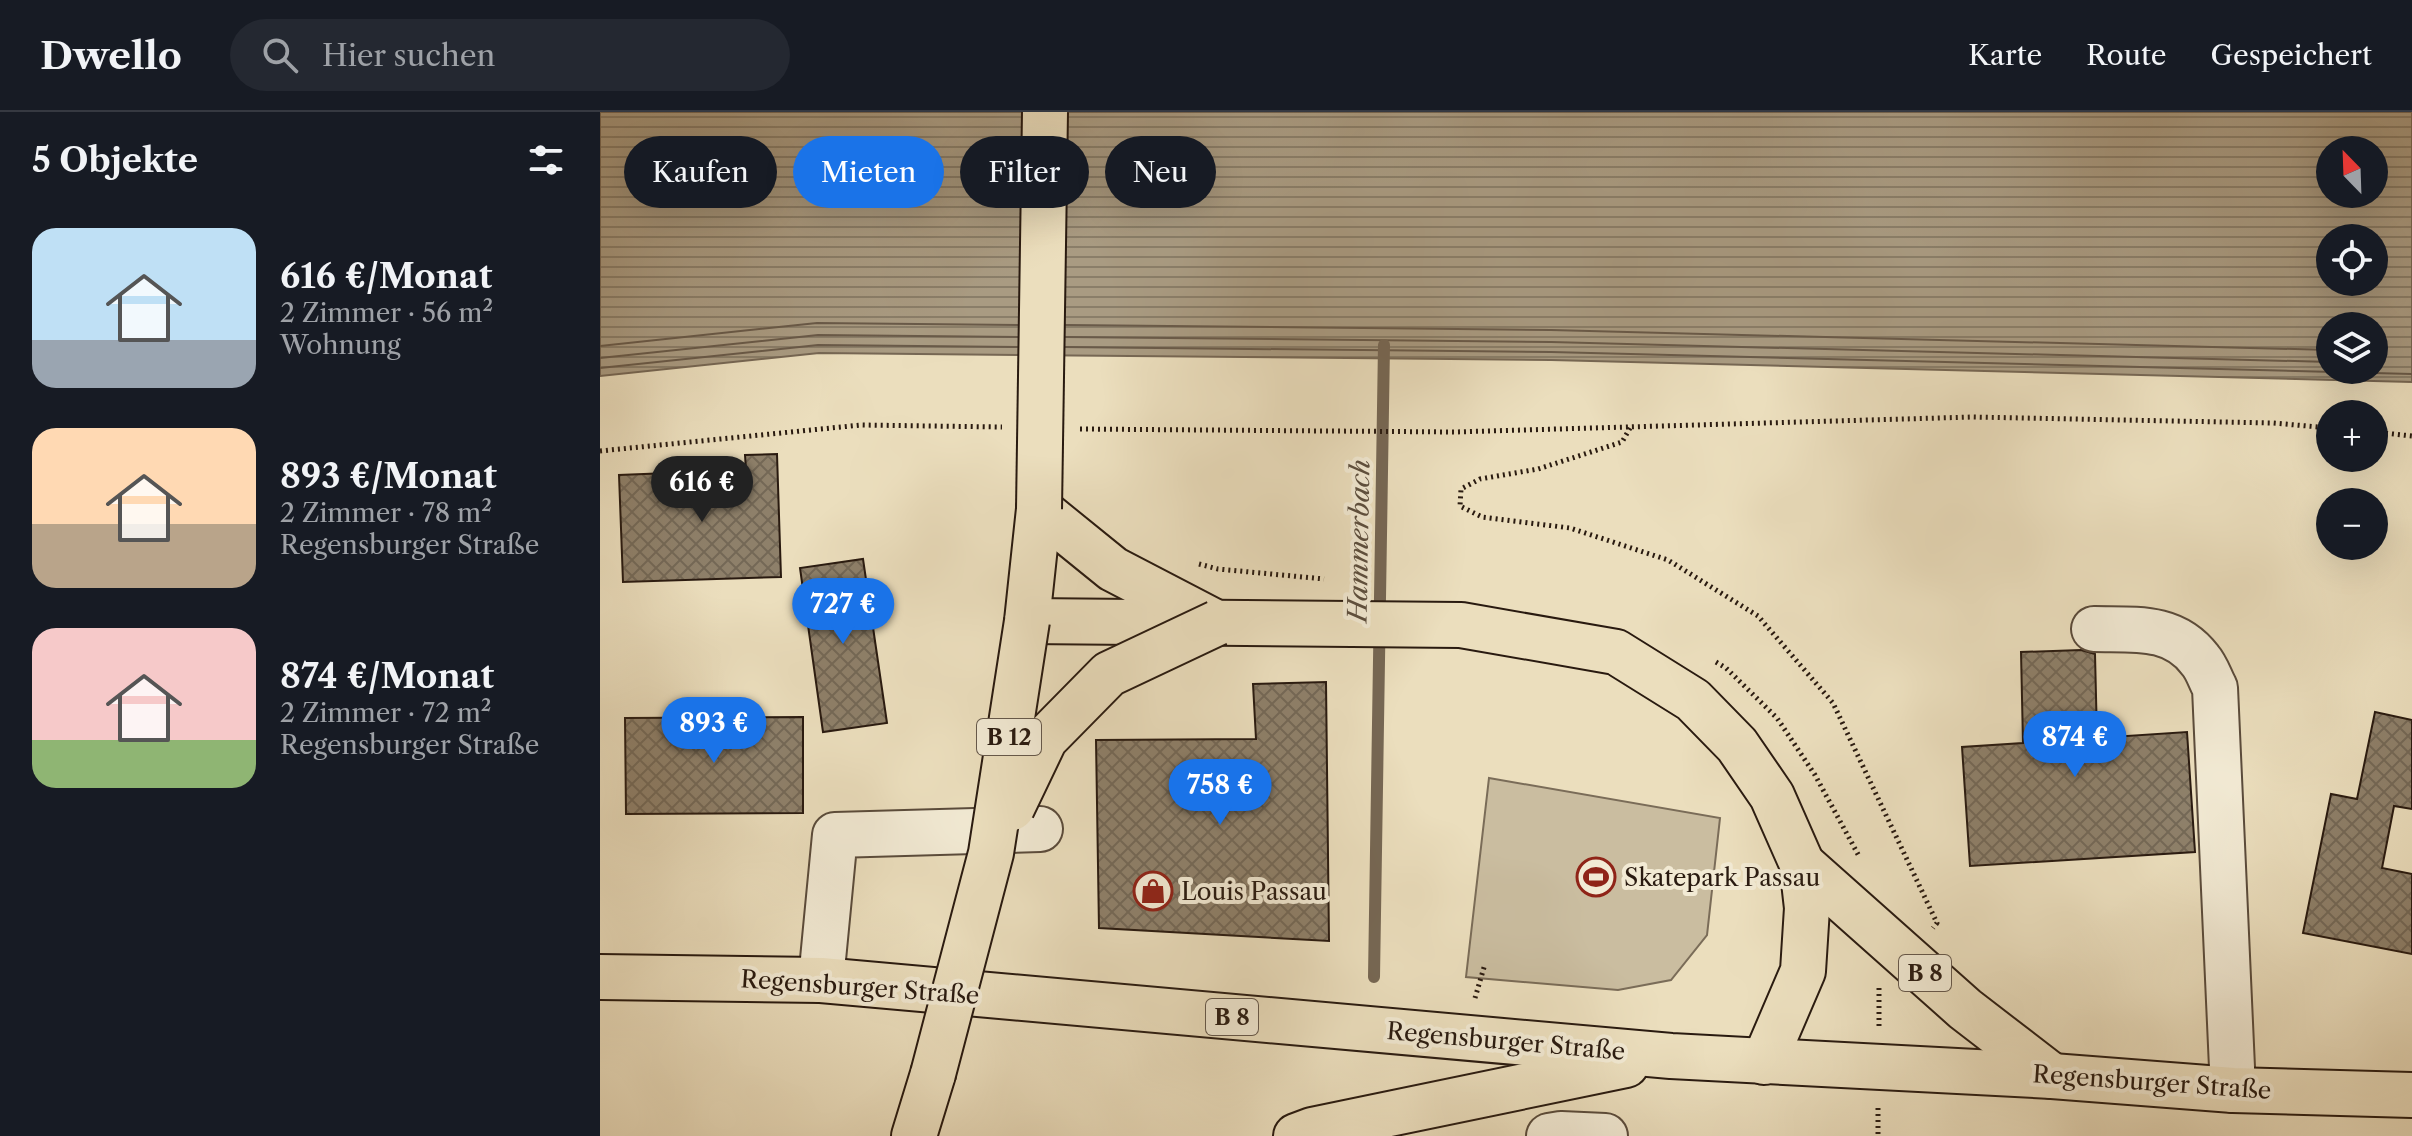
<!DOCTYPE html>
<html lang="de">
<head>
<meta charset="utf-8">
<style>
	:root { --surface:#171b24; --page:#242831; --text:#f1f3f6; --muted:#9ea1a6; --line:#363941; --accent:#1a73e8 }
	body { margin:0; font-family:"Libre Caslon Text",serif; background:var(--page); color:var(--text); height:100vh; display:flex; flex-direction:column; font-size:30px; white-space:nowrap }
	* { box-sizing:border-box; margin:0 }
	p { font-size:26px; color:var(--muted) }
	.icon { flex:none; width:44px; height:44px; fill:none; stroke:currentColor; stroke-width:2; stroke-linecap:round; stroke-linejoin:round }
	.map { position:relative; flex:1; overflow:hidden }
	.details { display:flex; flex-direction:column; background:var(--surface); width:600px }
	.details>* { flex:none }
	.banner { position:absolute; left:24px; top:24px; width:760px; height:72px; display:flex; gap:16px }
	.needle { width:52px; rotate:337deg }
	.controls { position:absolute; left:1716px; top:24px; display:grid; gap:16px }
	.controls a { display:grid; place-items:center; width:72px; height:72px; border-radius:50%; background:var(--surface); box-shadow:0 8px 32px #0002; font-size:40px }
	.price { position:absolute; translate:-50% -68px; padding:0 18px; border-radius:28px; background:var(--accent); color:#fff; font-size:26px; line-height:52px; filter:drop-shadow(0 2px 4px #0008) }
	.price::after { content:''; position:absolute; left:50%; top:48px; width:24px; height:18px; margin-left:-12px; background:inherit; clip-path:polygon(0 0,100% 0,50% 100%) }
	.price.selected { background:#222; color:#fff }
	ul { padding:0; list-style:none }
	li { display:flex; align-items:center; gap:24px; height:200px; padding:0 32px }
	li span { display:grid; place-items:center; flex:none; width:224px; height:160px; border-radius:24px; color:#555 }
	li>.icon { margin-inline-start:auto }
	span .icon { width:96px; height:96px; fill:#fffc; stroke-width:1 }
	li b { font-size:34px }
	h2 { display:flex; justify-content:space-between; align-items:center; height:96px; padding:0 32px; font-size:34px }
	.chip { padding:0 28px; border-radius:36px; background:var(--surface); box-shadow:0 8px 32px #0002; font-size:28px; line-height:72px }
	.chip.selected { background:var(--accent); color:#fff }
	header { display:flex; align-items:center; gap:48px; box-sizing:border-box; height:112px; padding:0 40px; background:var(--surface); border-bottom:2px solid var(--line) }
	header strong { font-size:38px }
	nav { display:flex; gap:44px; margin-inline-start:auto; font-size:28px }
	.search { width:560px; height:72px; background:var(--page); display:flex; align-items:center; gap:20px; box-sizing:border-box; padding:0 28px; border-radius:44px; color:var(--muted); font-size:30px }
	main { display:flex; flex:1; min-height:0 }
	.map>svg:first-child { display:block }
	.pitch { fill:#cabda0; stroke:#7a6c58; stroke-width:2 }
	.water { fill:url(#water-rules); stroke:#766754; stroke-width:2; fill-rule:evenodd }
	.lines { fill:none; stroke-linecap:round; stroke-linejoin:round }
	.shore { stroke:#695a49; stroke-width:2 }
	.stream { stroke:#766754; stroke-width:12 }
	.building { fill:url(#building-cross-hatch); stroke:#291a10; stroke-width:2 }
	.minor-casing { stroke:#5a4b3b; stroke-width:48 }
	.major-casing { stroke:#291a10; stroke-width:48 }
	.path { stroke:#291a10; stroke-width:5; stroke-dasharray:2 4; stroke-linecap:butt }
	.minor { stroke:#f2ead4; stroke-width:44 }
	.major { stroke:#ebdebd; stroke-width:44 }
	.major-bridge-casing { stroke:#291a10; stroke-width:48; stroke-linecap:butt }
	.major-bridge { stroke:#ebdebd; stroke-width:44 }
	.labels { text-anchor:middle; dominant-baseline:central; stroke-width:8; stroke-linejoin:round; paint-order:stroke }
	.shield { fill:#f2ead4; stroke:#65584b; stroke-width:2 }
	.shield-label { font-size:22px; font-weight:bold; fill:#291a10 }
	.poi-label { font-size:24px; fill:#291a10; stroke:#f2ead4; text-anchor:start }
	.street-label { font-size:24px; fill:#291a10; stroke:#f2ead4 }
	.water-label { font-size:26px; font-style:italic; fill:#5c4e3e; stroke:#f2ead4 }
</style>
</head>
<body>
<header>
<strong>Dwello</strong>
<div class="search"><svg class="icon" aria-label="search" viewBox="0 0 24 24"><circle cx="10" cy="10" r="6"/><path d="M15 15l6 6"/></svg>Hier suchen</div>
<nav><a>Karte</a><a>Route</a><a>Gespeichert</a></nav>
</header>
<main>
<section class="details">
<h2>5 Objekte<svg class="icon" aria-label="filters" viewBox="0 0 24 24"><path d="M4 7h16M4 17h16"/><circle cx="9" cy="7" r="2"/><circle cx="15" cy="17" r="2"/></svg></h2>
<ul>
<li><span style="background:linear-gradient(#bfe0f5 70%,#9aa5b1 0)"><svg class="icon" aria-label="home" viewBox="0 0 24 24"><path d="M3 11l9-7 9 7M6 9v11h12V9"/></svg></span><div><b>616 €/Monat</b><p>2 Zimmer · 56 m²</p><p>Wohnung</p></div></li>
<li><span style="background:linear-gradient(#ffd9b3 60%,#b9a48a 0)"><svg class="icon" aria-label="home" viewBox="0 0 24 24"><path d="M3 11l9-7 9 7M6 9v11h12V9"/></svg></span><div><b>893 €/Monat</b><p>2 Zimmer · 78 m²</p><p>Regensburger Straße</p></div></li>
<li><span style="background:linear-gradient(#f6c9c9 70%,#8fb573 0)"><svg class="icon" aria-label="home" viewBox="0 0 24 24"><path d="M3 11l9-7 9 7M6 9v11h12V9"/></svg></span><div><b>874 €/Monat</b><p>2 Zimmer · 72 m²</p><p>Regensburger Straße</p></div></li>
</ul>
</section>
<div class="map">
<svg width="1812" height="1024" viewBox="0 0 1812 1024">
	<defs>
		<pattern id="water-rules" width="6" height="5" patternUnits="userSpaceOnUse" patternTransform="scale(2)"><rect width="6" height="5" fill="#a99b82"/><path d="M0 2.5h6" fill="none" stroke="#8a7e69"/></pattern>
		<pattern id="building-cross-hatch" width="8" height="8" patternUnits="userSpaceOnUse" patternTransform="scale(2)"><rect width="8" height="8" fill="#8e806a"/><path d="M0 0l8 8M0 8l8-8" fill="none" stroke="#746856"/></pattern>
	</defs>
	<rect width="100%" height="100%" fill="#ebdebd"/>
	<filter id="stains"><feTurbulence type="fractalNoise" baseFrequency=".0025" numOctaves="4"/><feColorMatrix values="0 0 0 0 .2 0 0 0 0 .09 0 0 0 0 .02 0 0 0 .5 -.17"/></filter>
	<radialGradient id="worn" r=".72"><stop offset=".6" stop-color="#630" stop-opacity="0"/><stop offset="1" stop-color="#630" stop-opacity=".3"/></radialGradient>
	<polygon class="pitch" points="889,666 1120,706 1107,823 1071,868 1018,878 866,865"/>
	<path class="water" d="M0,0h1812v270l-861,-22 -732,-7 -219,23zM1730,38h44v44h-44zM1730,126h44v44h-44zM1730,214h44v44h-44z"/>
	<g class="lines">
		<g class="shore">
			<polyline points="466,213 951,218 1730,238"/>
			<polyline points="466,225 951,230 1730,250"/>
			<polyline points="0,234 217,211 418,213"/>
			<polyline points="465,235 951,240 1812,262"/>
			<polyline points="0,246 218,223 418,225"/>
			<polyline points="0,256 218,233 417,235"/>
		</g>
		<polyline class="stream" points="774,865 784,233"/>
	</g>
	<g class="building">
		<polygon points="177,342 181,465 23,470 19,363 146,358 145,343"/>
		<polygon points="263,447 287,611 223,620 200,456"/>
		<polygon points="1481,538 1495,542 1497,626 1587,620 1595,740 1370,754 1362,635 1423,631 1421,540"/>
		<polygon points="726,570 729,829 499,816 496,628 656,627 653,572"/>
		<polygon points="1775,600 1812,608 1812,697 1794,694 1782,756 1812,762 1812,842 1703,821 1731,682 1757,687"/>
		<polygon points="203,605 203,701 26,702 25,606"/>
	</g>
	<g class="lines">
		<defs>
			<g id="minor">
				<path d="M1494,517c39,1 79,-5 106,31 7,8 10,19 15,28l18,402"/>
				<polyline points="221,868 235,723 440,717"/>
				<polyline points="949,1024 961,1022 1005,1024"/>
			</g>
			<g id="major">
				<polyline points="439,397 427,509 861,513 1016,540 1093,588 1137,633 1172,684 1202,752 1207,796 1203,859 1164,950"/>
				<polyline points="439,397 513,457 611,508"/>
				<polyline points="1202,752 1365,897 1452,964"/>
				<polyline points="0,865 221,868 1071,944 1452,964 1633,978 1812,983"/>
				<polyline points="314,1024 333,962"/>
				<polyline points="696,1024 712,1018 1026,953"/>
			</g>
		</defs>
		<use href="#minor" class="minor-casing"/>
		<use href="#major" class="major-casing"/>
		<g class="path">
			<polyline points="1030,316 1022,330 938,357 880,367 861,377 860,394 882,405 970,416 1068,448 1158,504 1233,591 1337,811 1333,816"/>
			<polyline points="480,317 854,320 1373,305 1673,311 1730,316"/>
			<polyline points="1774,320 1812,324"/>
			<polyline points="0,339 261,313 402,315"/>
			<polyline points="599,452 618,457 724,467"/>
			<polyline points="1116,550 1126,556 1177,606 1215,663 1260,746"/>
			<polyline points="875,886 885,852"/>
			<polyline points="1279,914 1279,876"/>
			<polyline points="1278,996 1278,1024"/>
		</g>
		<use href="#minor" class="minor"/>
		<use href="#major" class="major"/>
		<defs>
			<g id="major-bridge">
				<polyline points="439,397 445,0"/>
				<polyline points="412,696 445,627 509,562 617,511"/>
				<polyline points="333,962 391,741 427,509"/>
			</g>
		</defs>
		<use href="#major-bridge" class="major-bridge-casing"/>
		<use href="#major-bridge" class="major-bridge"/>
	</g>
	<defs>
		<symbol id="stadium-ring" viewBox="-11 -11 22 22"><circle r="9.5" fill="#f2ead4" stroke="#8f2418" stroke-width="1.5"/><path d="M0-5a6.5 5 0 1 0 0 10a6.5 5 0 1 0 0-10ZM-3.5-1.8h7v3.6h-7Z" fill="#8f2418"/></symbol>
		<symbol id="shop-ring" viewBox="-11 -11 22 22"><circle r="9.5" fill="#f2ead4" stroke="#8f2418" stroke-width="1.5"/><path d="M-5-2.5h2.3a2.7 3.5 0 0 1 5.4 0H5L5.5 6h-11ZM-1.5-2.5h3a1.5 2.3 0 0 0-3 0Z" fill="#8f2418"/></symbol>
	</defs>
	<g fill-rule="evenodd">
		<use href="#stadium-ring" x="974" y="743" width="44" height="44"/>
		<use href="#shop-ring" x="531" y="757" width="44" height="44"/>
	</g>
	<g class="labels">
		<g class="shield">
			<rect x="377" y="607" width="64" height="36" rx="6"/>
			<rect x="1299" y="843" width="52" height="36" rx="6"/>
			<rect x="606" y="887" width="52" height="36" rx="6"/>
		</g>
		<g class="shield-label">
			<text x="409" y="625">B 12</text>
			<text x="1325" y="861">B 8</text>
			<text x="632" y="905">B 8</text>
		</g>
		<g class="poi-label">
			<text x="1024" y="765">Skatepark Passau</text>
			<text x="581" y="779">Louis Passau</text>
		</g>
		<g class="street-label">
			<text transform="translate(260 875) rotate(4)">Regensburger Straße</text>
			<text transform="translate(906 929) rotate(5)">Regensburger Straße</text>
			<text transform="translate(1552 970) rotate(4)">Regensburger Straße</text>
		</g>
		<g class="water-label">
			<text transform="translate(759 429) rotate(-89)">Hammerbach</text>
		</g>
	</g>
	<rect width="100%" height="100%" filter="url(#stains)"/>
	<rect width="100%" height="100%" fill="url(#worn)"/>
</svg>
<div class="controls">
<a><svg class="needle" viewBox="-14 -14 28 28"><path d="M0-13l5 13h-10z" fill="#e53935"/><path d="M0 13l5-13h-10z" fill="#9ea1a6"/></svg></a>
<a><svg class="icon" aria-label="locate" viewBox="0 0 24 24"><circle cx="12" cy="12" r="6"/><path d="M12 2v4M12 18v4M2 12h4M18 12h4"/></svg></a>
<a><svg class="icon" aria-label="layers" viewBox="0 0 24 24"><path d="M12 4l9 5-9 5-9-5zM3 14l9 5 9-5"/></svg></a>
<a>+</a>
<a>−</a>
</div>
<b class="price selected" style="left:102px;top:412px">616 €</b>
<b class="price" style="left:243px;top:534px">727 €</b>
<b class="price" style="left:114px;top:653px">893 €</b>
<b class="price" style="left:1475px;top:667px">874 €</b>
<b class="price" style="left:620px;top:715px">758 €</b>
<div class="banner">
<a class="chip">Kaufen</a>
<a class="chip selected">Mieten</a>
<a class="chip">Filter</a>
<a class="chip">Neu</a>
</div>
</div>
</main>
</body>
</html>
